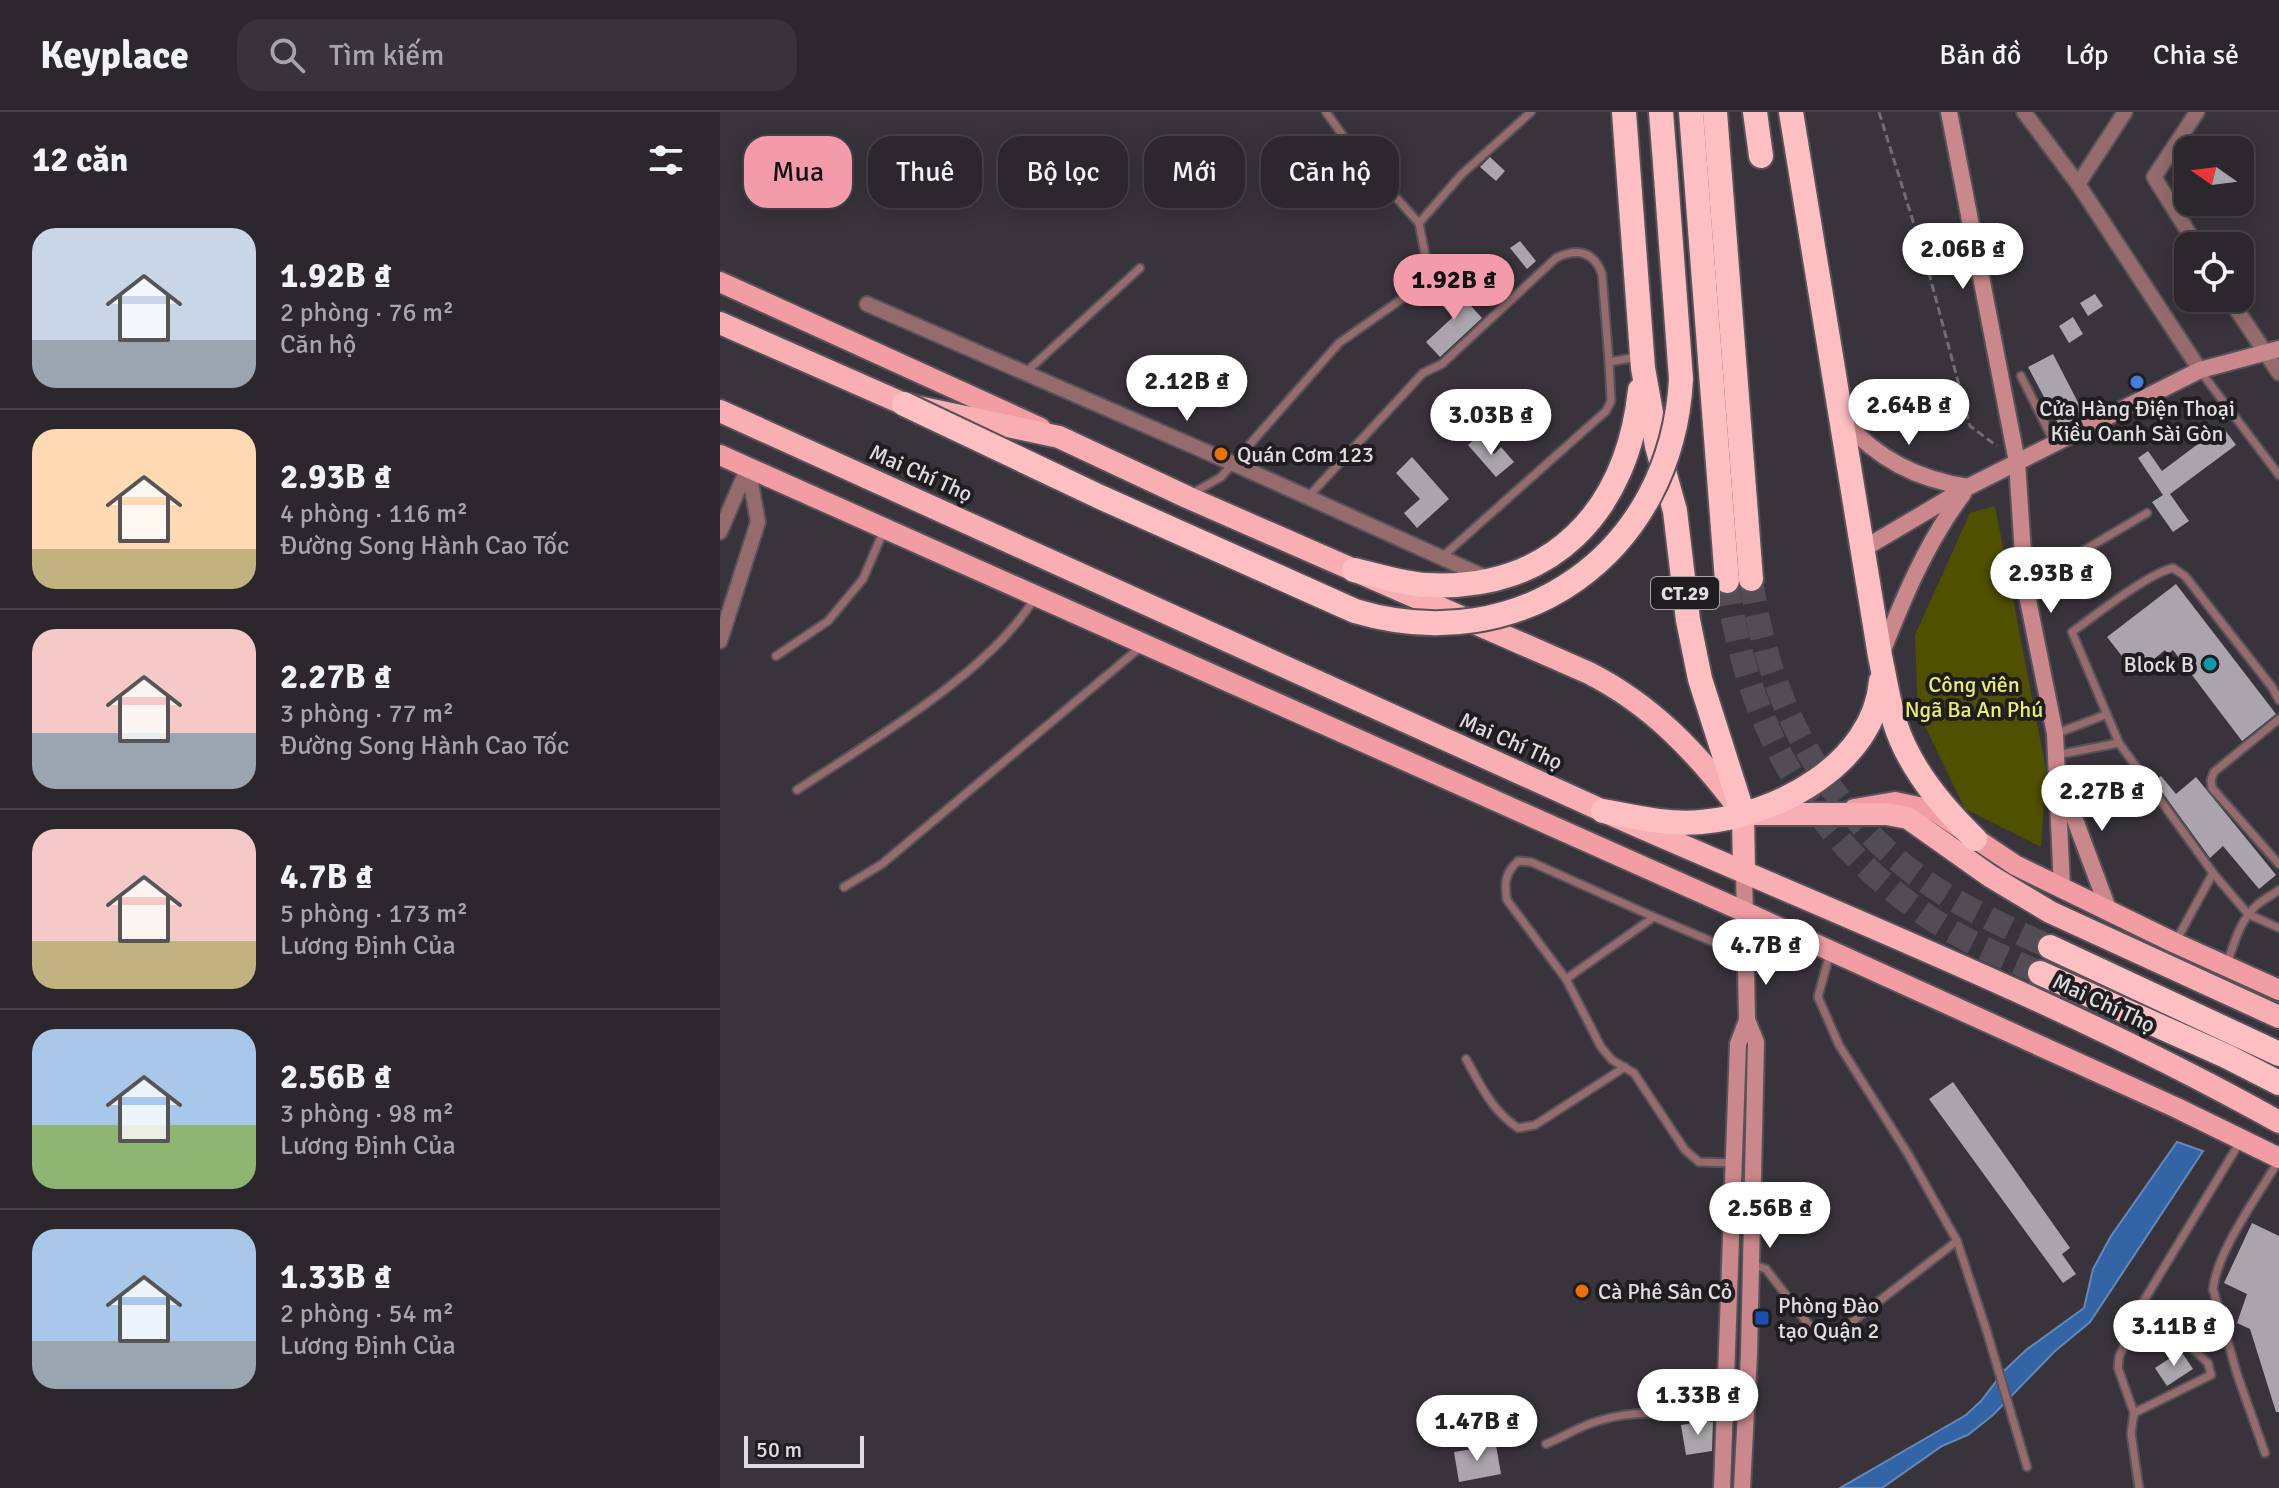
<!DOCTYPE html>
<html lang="vi">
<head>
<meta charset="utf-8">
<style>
	:root { --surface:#2b272c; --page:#373338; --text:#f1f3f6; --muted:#a6a5a9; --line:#474448; --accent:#f39aab }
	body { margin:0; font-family:Signika,sans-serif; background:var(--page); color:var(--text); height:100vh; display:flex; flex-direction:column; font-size:30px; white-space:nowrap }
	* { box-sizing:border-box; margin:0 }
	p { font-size:26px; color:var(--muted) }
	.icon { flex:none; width:44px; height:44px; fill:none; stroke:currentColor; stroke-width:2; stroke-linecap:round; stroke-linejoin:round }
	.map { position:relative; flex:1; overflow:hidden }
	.panel { display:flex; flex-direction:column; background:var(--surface); width:720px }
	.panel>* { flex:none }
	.guide { position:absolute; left:24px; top:24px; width:760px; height:72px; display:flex; gap:16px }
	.needle { width:52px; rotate:284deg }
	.buttons { position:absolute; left:1454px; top:24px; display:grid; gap:16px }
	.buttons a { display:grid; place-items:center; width:80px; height:80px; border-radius:16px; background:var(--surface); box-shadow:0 4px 20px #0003,0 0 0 2px var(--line); font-size:40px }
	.scale { position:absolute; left:24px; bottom:20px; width:120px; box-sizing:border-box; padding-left:8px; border:4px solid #e0dde1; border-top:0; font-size:22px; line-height:28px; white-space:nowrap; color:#e0dde1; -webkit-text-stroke:6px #1f1d20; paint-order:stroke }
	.price { position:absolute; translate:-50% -68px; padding:0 18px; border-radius:28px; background:#fff; color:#222; font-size:26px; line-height:52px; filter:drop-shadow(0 2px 4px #0008) }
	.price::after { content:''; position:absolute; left:50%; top:48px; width:24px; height:18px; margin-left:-12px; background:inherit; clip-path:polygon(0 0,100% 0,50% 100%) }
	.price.current { background:var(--accent); color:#111 }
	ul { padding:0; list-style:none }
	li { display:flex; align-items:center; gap:24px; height:200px; padding:0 32px }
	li+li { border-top:2px solid var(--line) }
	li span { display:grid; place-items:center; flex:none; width:224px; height:160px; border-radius:24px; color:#555 }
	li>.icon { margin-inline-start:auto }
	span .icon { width:96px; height:96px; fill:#fffc; stroke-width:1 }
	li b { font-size:34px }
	h2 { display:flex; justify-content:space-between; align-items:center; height:96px; padding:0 32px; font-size:34px }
	.pill { padding:0 28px; border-radius:24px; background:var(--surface); box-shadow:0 4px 20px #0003,0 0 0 2px var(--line); font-size:28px; line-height:72px }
	.pill.current { background:var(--accent); color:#111 }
	header { display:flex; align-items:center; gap:48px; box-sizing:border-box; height:112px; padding:0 40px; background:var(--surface); border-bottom:2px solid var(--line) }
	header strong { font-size:38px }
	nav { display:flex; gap:44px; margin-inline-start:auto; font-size:28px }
	.search { width:560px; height:72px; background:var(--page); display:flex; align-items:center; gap:20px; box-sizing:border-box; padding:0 28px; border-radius:24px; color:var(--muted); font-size:30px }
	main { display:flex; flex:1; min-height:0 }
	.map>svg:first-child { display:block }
	.green { fill:#4f5000 }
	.water { fill:#3264a6; stroke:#6688b8; stroke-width:2 }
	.building { fill:#aaa5ac }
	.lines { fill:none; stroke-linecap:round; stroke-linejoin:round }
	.motorway-tunnel { stroke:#524d54; stroke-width:24; stroke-dasharray:24 12; stroke-linecap:butt }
	.service-casing { stroke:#575259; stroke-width:11 }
	.minor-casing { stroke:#575259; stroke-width:18 }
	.secondary-casing { stroke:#575259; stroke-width:20 }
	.primary-casing { stroke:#575259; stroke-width:24 }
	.trunk-casing { stroke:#575259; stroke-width:26 }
	.motorway-casing { stroke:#575259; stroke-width:28 }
	.path { stroke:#716c72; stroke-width:3; stroke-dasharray:8 4; stroke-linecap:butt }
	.service { stroke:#956b6d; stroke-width:7 }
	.minor { stroke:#956b6d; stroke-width:14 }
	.secondary { stroke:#ca888c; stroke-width:16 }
	.primary { stroke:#f29da3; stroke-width:20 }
	.trunk { stroke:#f8aeb2; stroke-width:22 }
	.motorway { stroke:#fdbfc2; stroke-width:24 }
	.motorway-bridge-casing { stroke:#575259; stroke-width:28; stroke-linecap:butt }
	.motorway-bridge { stroke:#fdbfc2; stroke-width:24 }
	.shop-dot { fill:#3f7fe0; stroke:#1f1d20; stroke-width:3 }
	.food-dot { fill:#e8710a; stroke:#1f1d20; stroke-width:3 }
	.culture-dot { fill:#0f9aa8; stroke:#1f1d20; stroke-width:3 }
	.transit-dot { fill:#1a4fb4; stroke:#1f1d20; stroke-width:3 }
	.labels { text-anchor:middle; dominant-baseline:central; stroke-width:8; stroke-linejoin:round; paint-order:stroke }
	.shield { fill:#1f1d20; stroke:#a6a3a7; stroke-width:2 }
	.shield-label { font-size:20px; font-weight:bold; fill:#e0dde1 }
	.poi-label { font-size:22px; fill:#e0dde1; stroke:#1f1d20; text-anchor:start }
	.street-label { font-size:22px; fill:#e0dde1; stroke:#1f1d20 }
	.park-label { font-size:22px; fill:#e9ed6e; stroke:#1f1d20 }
</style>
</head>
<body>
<header>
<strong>Keyplace</strong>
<div class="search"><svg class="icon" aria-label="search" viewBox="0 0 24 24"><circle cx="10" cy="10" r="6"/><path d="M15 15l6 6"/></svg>Tìm kiếm</div>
<nav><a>Bản đồ</a><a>Lớp</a><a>Chia sẻ</a></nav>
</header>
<main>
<section class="panel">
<h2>12 căn<svg class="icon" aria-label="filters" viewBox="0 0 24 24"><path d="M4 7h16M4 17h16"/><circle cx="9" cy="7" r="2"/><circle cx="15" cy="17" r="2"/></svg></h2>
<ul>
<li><span style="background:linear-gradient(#c9d6e8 70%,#9aa5b1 0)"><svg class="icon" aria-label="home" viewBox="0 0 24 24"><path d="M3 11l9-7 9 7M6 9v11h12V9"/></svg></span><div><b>1.92B ₫</b><p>2 phòng · 76 m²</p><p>Căn hộ</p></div></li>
<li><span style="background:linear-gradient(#ffd9b3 75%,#c2b280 0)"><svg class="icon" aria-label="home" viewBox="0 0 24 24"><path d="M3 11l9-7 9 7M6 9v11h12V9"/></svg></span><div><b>2.93B ₫</b><p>4 phòng · 116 m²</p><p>Đường Song Hành Cao Tốc</p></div></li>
<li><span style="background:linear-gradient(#f6c9c9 65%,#9aa5b1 0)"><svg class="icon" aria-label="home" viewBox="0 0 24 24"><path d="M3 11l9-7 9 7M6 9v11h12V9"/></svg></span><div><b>2.27B ₫</b><p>3 phòng · 77 m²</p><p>Đường Song Hành Cao Tốc</p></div></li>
<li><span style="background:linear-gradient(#f6c9c9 70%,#c2b280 0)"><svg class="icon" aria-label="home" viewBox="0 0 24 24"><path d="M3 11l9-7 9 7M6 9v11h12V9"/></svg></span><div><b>4.7B ₫</b><p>5 phòng · 173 m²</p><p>Lương Định Của</p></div></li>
<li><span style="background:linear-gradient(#a9c7e8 60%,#8fb573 0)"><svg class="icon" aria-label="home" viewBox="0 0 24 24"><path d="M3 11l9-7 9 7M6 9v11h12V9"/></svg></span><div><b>2.56B ₫</b><p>3 phòng · 98 m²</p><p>Lương Định Của</p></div></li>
<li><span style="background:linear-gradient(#a9c7e8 70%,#9aa5b1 0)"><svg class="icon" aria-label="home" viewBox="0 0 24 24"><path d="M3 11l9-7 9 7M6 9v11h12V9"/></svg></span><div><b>1.33B ₫</b><p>2 phòng · 54 m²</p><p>Lương Định Của</p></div></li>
</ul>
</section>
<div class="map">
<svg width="1559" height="1376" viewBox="0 0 1559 1376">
	<rect width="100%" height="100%" fill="#39343b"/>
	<polygon class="green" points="1275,394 1326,658 1321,735 1245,697 1198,600 1195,523 1250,401"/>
	<polygon class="water" points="1457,1030 1483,1039 1370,1210 1334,1240 1273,1303 1248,1323 1222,1334 1162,1376 1120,1376 1246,1303 1261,1289 1285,1258 1306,1238 1364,1196 1373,1157 1391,1124"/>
	<g class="building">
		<polygon points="770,45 785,59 776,69 760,55"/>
		<polygon points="800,129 816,149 807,157 790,136"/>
		<polygon points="733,174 762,206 720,245 706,230 733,205 717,188"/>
		<polygon points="1375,182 1383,194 1368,204 1360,191"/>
		<polygon points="1353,205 1363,222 1349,231 1339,214"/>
		<polygon points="1333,242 1364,302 1340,315 1308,255"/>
		<polygon points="1502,314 1516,333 1450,382 1469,409 1453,420 1432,390 1443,383 1418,346 1428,339 1442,359"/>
		<polygon points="758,324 774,342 781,335 794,350 776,365 748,333"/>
		<polygon points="692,345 729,387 697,416 684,401 700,387 676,361"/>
		<polygon points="1456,472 1556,602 1522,629 1453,538 1448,542 1445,538 1416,562 1387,525"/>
		<polygon points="1441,664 1456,682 1476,665 1556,763 1539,777 1503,734 1490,746 1434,669"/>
		<polygon points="1233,970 1350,1136 1342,1142 1356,1162 1343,1171 1209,987"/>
		<polygon points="1532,1111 1559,1124 1559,1300 1556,1300 1530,1217 1517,1211 1527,1182 1504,1171"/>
		<polygon points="1461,1239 1473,1257 1447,1274 1435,1256"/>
		<polygon points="985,1309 993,1310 992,1339 966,1343 961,1313"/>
		<polygon points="776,1333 781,1362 739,1370 734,1340"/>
	</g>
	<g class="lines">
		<g class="motorway-tunnel">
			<path d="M1031,467c17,127 80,243 190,313 35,22 72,38 109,55"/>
			<path d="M1007,469c19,148 91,269 219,347 30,18 62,31 94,45"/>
		</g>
		<defs>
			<g id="service">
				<polyline points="606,0 633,38 699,111"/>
				<polyline points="1481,260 1559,363"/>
				<polyline points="305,261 420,156"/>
				<polyline points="1301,264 1334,330"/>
				<polyline points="473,381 501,365 619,231 686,184 707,152 699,111 742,62 811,0"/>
				<path d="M588,385l115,-124 19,-9 114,-106c21,-10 38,-7 46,16l7,88 28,-5"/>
				<polyline points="722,445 886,299 891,289 889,250"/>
				<polyline points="1307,472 1427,401"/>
				<polyline points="56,544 108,509 143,467 164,418"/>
				<path d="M1559,588l-7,-13 -87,-111 -12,-8c-26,6 -77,47 -101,64l47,111 94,130 35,41 31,14"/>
				<polyline points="1559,607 1494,660 1491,668 1492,676 1559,752"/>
				<polyline points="1335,622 1385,603"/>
				<polyline points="1336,643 1399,631"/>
				<path d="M77,678c72,-48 192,-117 237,-191"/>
				<polyline points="124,775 162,752 423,533"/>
				<path d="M934,805l-123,-55 -13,-1c-13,12 -14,22 -11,39l59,79 35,68 11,13 22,13 51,77 14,12 33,1"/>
				<polyline points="1456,829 1493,761"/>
				<polyline points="1110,841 1098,885 1119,933 1188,1042 1237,1129 1267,1220 1307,1355"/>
				<path d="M1507,852c7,-21 13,-44 30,-59 7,-6 15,-10 22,-15"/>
				<polyline points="846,867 934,805 1024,843"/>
				<path d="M746,947c15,27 26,52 52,69l17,-3 90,-58"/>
				<polyline points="1031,1152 1046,1157 1096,1222 1104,1227 1115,1223 1237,1129"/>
				<polyline points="1414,1301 1398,1256 1399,1245 1423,1190"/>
				<path d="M826,1332c17,-7 34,-18 52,-23 40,-13 85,-7 126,-5"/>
				<path d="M1545,1341l-28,-79 -24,-85c4,-38 46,-95 66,-129"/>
				<polyline points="1419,1376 1411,1321 1414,1301 1491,1263 1488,1251 1423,1190 1520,1030"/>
			</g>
			<g id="minor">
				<polyline points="1304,0 1358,72 1480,258"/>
				<polyline points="1477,0 1434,65 1477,134"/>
				<polyline points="1358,72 1405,0"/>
				<polyline points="1509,186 1559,261"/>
				<polyline points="147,192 512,351 769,467"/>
				<polyline points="0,420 28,355"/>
				<polyline points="0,529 38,410 28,355"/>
			</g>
			<g id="secondary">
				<polyline points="1229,0 1297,350 1305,473 1335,622 1342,776"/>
				<path d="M1123,308c35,39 73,59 125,67"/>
				<polyline points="1143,437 1248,375 1480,258 1559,237"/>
				<path d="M1161,543c22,-56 45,-112 82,-161"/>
				<polyline points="1342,673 1389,799"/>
				<polyline points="1002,1376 1018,932 1027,908 1024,759"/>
				<polyline points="1022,1376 1029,1242 1036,930 1027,908"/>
			</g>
			<g id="primary">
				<polyline points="0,170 321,316"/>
				<polyline points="0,343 1025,800 1457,996 1559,1046"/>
				<polyline points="1134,697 1175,690 1213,698 1295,753 1455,831 1559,878"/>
			</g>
			<g id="trunk">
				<path d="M0,211l184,81 155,33 128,60 402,176c63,32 107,79 149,134"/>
				<path d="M0,299c293,132 585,267 879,398 227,101 462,191 680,313"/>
				<polyline points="1023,702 1024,759"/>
				<polyline points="1028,702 1166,702 1188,706 1270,764 1330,800 1559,905"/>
			</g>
			<g id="motorway">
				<polyline points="904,0 923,256 937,334 955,399 968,508 980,567 1023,702"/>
				<polyline points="941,0 945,51"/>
				<polyline points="971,0 1007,469"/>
				<polyline points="995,0 1031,467"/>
				<polyline points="1035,0 1041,44"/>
				<path d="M1071,0l89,544c5,23 8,45 15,67 14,45 47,84 80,116"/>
				<path d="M634,458c23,5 48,14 72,15 126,7 201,-74 214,-195"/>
				<path d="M883,699c32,6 65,14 98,11 75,-6 173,-58 180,-141"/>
				<polyline points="1330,835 1559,942"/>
				<polyline points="1320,861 1506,944 1559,971"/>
			</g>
		</defs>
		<use href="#service" class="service-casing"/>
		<use href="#minor" class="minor-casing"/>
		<use href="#secondary" class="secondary-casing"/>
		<use href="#primary" class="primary-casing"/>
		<use href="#trunk" class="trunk-casing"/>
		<use href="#motorway" class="motorway-casing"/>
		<polyline class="path" points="1159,0 1207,154 1250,314 1277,334"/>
		<use href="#service" class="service"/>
		<use href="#minor" class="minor"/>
		<use href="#secondary" class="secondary"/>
		<use href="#primary" class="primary"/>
		<use href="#trunk" class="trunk"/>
		<use href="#motorway" class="motorway"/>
		<defs>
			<path id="motorway-bridge" d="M184,292l196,93 255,114c167,50 317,-59 326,-232l-16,-216"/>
		</defs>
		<use href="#motorway-bridge" class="motorway-bridge-casing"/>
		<use href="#motorway-bridge" class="motorway-bridge"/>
	</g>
	<circle class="shop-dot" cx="1417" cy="270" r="8"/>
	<g class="food-dot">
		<circle cx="501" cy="342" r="8"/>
		<circle cx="862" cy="1179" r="8"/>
	</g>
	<circle class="culture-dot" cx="1490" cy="552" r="8"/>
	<rect class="transit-dot" x="1034" y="1198" width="16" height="16" rx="4"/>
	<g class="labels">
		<rect class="shield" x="931" y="465" width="68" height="32" rx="6"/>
		<g class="shield-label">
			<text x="965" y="481">CT.29</text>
		</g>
		<g class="poi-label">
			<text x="1417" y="296" text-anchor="middle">Cửa Hàng Điện Thoại<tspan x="1417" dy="25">Kiều Oanh Sài Gòn</tspan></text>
			<text x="517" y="342">Quán Cơm 123</text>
			<text x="1474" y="552" text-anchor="end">Block B</text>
			<text x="878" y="1179">Cà Phê Sân Cỏ</text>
			<text x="1058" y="1193">Phòng Đào<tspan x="1058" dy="25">tạo Quận 2</tspan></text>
		</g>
		<g class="street-label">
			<text transform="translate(201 361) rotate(24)">Mai Chí Thọ</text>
			<text transform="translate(791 629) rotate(24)">Mai Chí Thọ</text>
			<text transform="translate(1384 891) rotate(25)">Mai Chí Thọ</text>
		</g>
		<g class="park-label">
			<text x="1254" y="572">Công viên<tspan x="1254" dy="25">Ngã Ba An Phú</tspan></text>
		</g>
	</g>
</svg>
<div class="buttons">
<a><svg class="needle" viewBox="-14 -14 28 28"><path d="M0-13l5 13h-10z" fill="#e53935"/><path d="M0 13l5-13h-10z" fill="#a6a5a9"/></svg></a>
<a><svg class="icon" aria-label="locate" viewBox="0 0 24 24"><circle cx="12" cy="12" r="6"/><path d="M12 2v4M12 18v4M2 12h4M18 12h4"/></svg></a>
</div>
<div class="scale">50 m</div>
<b class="price" style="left:1243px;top:179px">2.06B ₫</b>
<b class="price current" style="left:734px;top:210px">1.92B ₫</b>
<b class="price" style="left:467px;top:311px">2.12B ₫</b>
<b class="price" style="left:1189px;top:335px">2.64B ₫</b>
<b class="price" style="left:771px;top:345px">3.03B ₫</b>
<b class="price" style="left:1331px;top:503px">2.93B ₫</b>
<b class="price" style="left:1382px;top:721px">2.27B ₫</b>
<b class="price" style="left:1046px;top:875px">4.7B ₫</b>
<b class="price" style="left:1050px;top:1138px">2.56B ₫</b>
<b class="price" style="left:1454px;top:1256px">3.11B ₫</b>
<b class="price" style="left:978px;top:1325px">1.33B ₫</b>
<b class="price" style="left:757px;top:1351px">1.47B ₫</b>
<div class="guide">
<a class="pill current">Mua</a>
<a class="pill">Thuê</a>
<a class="pill">Bộ lọc</a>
<a class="pill">Mới</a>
<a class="pill">Căn hộ</a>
</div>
</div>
</main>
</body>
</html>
